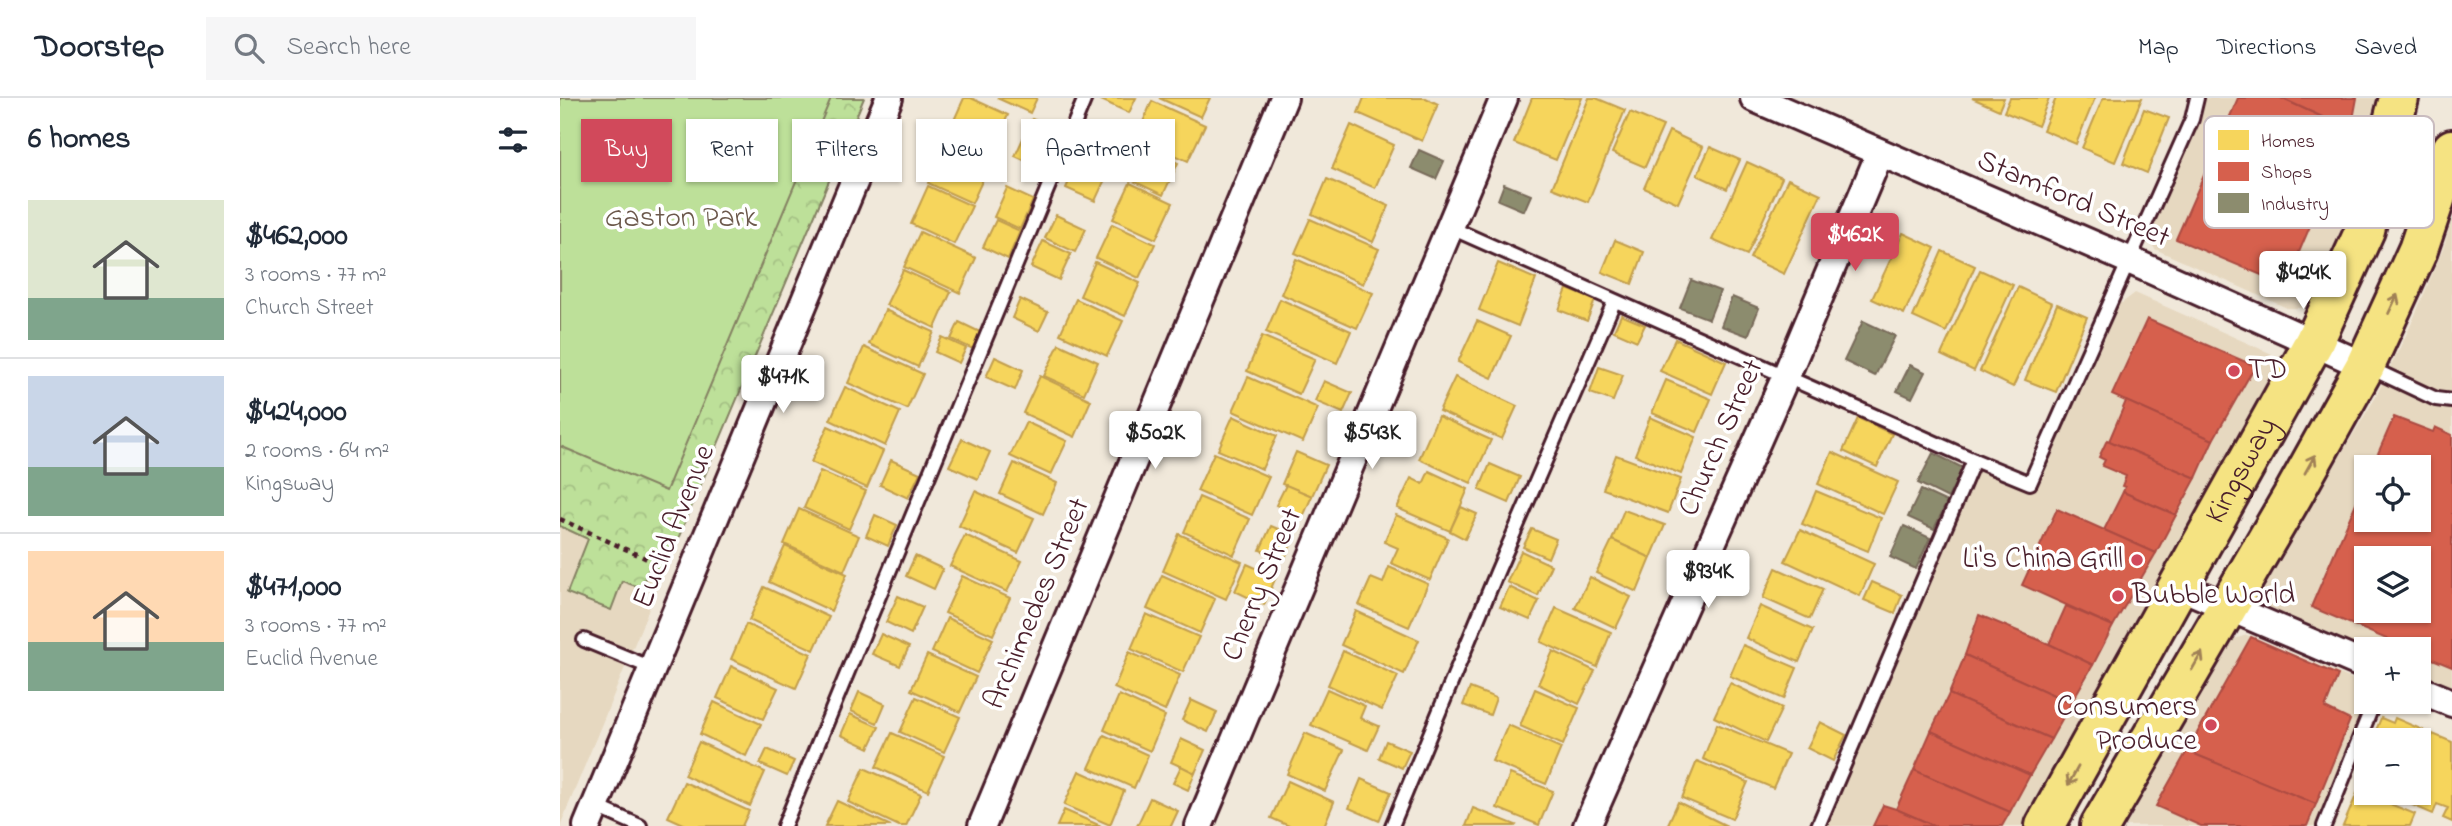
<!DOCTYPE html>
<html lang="en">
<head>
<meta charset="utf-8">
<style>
	:root { --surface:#fff; --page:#f6f6f7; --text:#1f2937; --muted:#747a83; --line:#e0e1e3; --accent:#d1495b }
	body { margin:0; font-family:"Indie Flower",sans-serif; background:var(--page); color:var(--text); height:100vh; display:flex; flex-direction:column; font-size:26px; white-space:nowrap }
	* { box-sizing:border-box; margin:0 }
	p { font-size:23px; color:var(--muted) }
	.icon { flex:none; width:38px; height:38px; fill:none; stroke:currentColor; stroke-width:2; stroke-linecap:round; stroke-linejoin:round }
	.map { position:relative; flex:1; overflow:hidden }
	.details { display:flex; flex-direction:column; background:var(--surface); width:560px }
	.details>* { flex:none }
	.guide { position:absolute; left:21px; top:21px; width:665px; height:63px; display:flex; gap:14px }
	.fabs { position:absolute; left:1794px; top:357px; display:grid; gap:14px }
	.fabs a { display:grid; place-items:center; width:77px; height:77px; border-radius:0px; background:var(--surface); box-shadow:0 2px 5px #0004; font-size:35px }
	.price { position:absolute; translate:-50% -60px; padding:0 16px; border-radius:7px; background:#fff; color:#222; font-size:23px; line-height:46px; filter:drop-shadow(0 2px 4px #0008) }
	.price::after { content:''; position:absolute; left:50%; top:42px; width:21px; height:16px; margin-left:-10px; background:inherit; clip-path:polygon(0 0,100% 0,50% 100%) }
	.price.active { background:var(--accent); color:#fff }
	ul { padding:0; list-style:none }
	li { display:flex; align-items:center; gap:21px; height:175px; padding:0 28px }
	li+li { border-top:2px solid var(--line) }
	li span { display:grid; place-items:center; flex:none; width:196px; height:140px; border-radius:0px; color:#555 }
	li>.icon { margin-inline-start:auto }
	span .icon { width:84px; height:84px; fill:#fffc; stroke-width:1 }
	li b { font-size:30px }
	h2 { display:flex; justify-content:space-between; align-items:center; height:84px; padding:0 28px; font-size:30px }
	.chip { padding:0 24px; border-radius:0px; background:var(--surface); box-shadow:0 2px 5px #0004; font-size:24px; line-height:63px }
	.chip.active { background:var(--accent); color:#fff }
	header { display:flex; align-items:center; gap:42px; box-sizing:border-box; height:98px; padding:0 35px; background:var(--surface); border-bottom:2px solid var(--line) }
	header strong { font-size:33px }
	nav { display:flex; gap:38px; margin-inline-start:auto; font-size:24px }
	.search { width:490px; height:63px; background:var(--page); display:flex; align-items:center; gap:18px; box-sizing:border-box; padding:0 24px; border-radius:0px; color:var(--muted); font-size:26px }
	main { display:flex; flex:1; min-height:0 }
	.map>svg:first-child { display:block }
	.built { fill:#e6d8c0; fill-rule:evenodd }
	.park { fill:url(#park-crowns); stroke:#848062; stroke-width:2 }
	.pitch { fill:#bde099; stroke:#848062; stroke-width:2 }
	.homes { fill:#f6d55c; stroke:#c29e4d; stroke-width:2 }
	.shops { fill:#d6604d; stroke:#ac4c43; stroke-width:2; fill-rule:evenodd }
	.industry { fill:#8c8c6e; stroke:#786b5a; stroke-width:2 }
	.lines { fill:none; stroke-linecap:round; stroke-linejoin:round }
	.lane-casing { stroke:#4a1f2b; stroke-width:18 }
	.street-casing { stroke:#4a1f2b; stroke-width:32 }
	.primary-casing { stroke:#4a1f2b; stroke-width:44 }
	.path { stroke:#4a1f2b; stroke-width:4.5; stroke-dasharray:5 5; stroke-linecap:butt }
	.lane { stroke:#fff; stroke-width:12 }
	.street { stroke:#fff; stroke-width:26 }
	.primary { stroke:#f5e382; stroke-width:38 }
	.oneway { stroke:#a08156 }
	.poi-dot { fill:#d1495b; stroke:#fff; stroke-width:2.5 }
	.labels { text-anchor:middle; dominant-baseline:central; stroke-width:7; stroke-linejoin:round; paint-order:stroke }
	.street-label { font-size:30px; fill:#4a1f2b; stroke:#fff }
	.park-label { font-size:30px; fill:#6c594c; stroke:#fff }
	.poi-label { font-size:30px; fill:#4a1f2b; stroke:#fff; text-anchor:start }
	.key { fill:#fff; stroke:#c9bcbf; stroke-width:2 }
	.key-label { font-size:19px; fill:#4a1f2b }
</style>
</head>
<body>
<header>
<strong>Doorstep</strong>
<div class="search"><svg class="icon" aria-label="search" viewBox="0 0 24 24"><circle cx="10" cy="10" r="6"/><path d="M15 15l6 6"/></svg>Search here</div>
<nav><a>Map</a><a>Directions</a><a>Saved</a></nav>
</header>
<main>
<section class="details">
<h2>6 homes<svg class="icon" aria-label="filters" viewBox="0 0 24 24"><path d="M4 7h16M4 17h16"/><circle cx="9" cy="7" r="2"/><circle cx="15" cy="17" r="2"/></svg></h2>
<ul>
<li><span style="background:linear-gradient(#dfe7d0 70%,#7fa58c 0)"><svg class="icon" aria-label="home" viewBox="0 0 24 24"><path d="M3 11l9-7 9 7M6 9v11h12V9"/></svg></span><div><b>$462,000</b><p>3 rooms · 77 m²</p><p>Church Street</p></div></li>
<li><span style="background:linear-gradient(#c9d6e8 65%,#7fa58c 0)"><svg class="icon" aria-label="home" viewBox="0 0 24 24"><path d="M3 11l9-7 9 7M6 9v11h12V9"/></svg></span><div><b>$424,000</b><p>2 rooms · 64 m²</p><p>Kingsway</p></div></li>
<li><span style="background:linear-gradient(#ffd9b3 65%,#7fa58c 0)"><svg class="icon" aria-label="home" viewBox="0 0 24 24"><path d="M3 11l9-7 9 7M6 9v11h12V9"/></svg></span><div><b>$471,000</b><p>3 rooms · 77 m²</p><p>Euclid Avenue</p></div></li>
</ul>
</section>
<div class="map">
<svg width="1892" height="728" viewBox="0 0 1892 728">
	<defs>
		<pattern id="park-crowns" width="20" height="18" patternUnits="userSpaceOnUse" patternTransform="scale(1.75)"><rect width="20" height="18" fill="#bde099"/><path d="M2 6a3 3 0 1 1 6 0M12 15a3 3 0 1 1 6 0" fill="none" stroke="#a4c084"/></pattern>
	</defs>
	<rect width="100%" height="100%" fill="#f0e8da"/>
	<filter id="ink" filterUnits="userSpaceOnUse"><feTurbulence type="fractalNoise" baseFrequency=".0143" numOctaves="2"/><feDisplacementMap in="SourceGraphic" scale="14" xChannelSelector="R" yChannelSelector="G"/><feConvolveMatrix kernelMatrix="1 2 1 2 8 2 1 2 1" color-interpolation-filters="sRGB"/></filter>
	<g filter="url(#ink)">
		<g class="built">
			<polygon points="1637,0 1817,0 1803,70 1756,198 1743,210 1727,210 1595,151 1593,148 1592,144 1596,134 1585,129"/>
			<path d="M1892,122v470l-33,-15 -1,-26h-52v4l-97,-42 -5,-4 -3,-18 4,-9 109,-180 36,-73 33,-78zM1806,369h52v53h-52zM1806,460h52v53h-52z"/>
			<polygon points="1575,195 1712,256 1717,271 1463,728 1258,728 1414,362 1470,385 1551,201 1562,205"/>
			<polygon points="0,428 104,474 0,728"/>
			<polygon points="1687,537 1806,587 1806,604 1822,604 1774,728 1566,728 1665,551 1674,541"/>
		</g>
		<polygon class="park" points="0,0 304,0 104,474 90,468 81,490 62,483 51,512 7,495 28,441 0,428"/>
		<polygon class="pitch" points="0,0 271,0 106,393 0,348"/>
		<g class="homes">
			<polygon points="404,0 411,0 448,17 429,60 386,40"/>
			<polygon points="437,0 477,0 470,15"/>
			<polygon points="542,0 576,0 569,15 541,2"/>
			<polygon points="599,0 650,0 641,19"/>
			<polygon points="804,0 866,0 878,6 862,43 798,15"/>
			<polygon points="972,0 1022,0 996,62 954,45"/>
			<polygon points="1029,0 1036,0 1065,12 1028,104 992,90"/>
			<polygon points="1412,0 1444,0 1439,12"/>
			<polygon points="1450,0 1489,0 1478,28 1444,14"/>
			<polygon points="1496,0 1535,0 1516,46 1483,32"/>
			<polygon points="1543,0 1582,0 1555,64 1522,50"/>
			<polygon points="592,3 645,27 628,63 576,40"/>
			<polygon points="1584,11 1609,20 1587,75 1563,65"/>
			<polygon points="1070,14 1103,28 1085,69 1052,55"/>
			<polygon points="472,21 500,34 483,71 455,58"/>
			<polygon points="791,27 834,47 815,90 772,71"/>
			<polygon points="1109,33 1143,49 1118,105 1084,90"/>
			<polygon points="570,43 618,65 603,97 556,75"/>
			<polygon points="385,48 429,68 412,105 368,85"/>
			<polygon points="525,48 554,62 535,103 506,90"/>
			<polygon points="1150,49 1180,62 1167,91 1137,77"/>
			<polygon points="1187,64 1222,80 1187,157 1152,142"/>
			<polygon points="767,81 829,108 813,144 752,116"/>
			<polygon points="1228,81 1261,96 1224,176 1190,160"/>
			<polygon points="570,85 613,105 596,141 553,121"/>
			<polygon points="368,88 412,108 394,146 351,126"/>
			<polygon points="447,90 473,102 460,131 434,119"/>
			<polygon points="496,117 526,131 515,154 485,140"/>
			<polygon points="750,121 819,151 803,186 735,155"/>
			<polygon points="436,122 460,133 448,161 423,149"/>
			<polygon points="552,126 595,146 579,180 536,160"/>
			<polygon points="360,134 416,160 400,195 344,169"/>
			<polygon points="1343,135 1375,150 1344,216 1312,201"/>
			<polygon points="1055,142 1084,154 1072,186 1042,174"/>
			<polygon points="483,143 511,156 499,182 471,169"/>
			<polygon points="1382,153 1415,168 1386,234 1353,219"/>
			<polygon points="736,161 813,195 797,230 721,196"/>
			<polygon points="535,164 580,185 565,218 520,198"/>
			<polygon points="938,165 976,181 958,228 919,212"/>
			<polygon points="343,172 391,194 375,230 326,207"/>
			<polygon points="1420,172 1453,187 1414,273 1381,257"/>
			<polygon points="1458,189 1492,205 1453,289 1420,273"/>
			<polygon points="1007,191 1035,202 1027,223 999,212"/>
			<polygon points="460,201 488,214 479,233 452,220"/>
			<polygon points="516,201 563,223 547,258 500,236"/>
			<polygon points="720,201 791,233 777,265 706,234"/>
			<polygon points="1497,206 1527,219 1496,294 1465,282"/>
			<polygon points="325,212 374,234 358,269 309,246"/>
			<polygon points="1061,217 1085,227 1077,243 1054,233"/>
			<polygon points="917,223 951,238 932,280 898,264"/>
			<polygon points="399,224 420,234 413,251 391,241"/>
			<polygon points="702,238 755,261 739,296 687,273"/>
			<polygon points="382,239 406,250 399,265 375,254"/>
			<polygon points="1115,241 1166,264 1152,296 1100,273"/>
			<polygon points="499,246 538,264 524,296 484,278"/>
			<polygon points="304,249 363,276 347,311 288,285"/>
			<polygon points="435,259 463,272 455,292 426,279"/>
			<polygon points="1039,269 1063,277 1053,303 1030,295"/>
			<polygon points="480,278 531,302 515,339 463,315"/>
			<polygon points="688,279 758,310 743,344 673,313"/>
			<polygon points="895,279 957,308 942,341 879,313"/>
			<polygon points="1106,282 1151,301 1137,334 1092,315"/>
			<polygon points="764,283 792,295 783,315 755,303"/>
			<polygon points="285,289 340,314 325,348 270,322"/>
			<polygon points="673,318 717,338 702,371 658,352"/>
			<polygon points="878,318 931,342 911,385 859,361"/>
			<polygon points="1090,319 1136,339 1121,376 1075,357"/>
			<polygon points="1298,320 1332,336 1317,369 1283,353"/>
			<polygon points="466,324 507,343 491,377 450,358"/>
			<polygon points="268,328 323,353 307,390 251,364"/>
			<polygon points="402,341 430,354 418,381 389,368"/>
			<polygon points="736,354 766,367 752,398 722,386"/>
			<polygon points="1272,354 1338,384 1323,416 1258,386"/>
			<polygon points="654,355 709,379 692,417 637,393"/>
			<polygon points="1056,357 1121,381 1108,415 1043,391"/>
			<polygon points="331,362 360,375 348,400 320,387"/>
			<polygon points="454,365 497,385 483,416 440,396"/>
			<polygon points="930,366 960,379 949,405 919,392"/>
			<polygon points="260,373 306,393 289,431 244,410"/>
			<polygon points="869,373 908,391 890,433 837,410 851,380 863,386"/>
			<polygon points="726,387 752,398 743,419 716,407"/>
			<polygon points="415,393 474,420 458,455 399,428"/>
			<polygon points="1256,393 1321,420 1308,453 1242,426"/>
			<polygon points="639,399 690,421 674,457 624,434"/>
			<polygon points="901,409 917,416 905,441 890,433"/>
			<polygon points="239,411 299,438 284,473 224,446"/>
			<polygon points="1064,412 1105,427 1091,460 1052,442"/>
			<polygon points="315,417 337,427 328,448 306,438"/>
			<polygon points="836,417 888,440 870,482 831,465 838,450 824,444"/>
			<polygon points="711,428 735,438 724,462 700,452"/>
			<polygon points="972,431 996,441 988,460 963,449"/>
			<polygon points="1240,432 1314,466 1300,498 1225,463"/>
			<polygon points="619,436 682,464 666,501 603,473"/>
			<polygon points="405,437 462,463 447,494 390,468"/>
			<polygon points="1052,442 1091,460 1077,494 1036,475"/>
			<polygon points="225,448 287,476 271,513 209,484"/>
			<polygon points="961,453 991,467 978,498 947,484"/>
			<polygon points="355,458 383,471 374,491 346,478"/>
			<polygon points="687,466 716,479 704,507 675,493"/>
			<polygon points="829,469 868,486 849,529 799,507 811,480 823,485"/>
			<polygon points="1216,470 1263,491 1250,521 1203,500"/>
			<polygon points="602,477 655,501 640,535 587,511"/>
			<polygon points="402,478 450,500 433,537 385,515"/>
			<polygon points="1030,479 1071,499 1056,530 1015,510"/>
			<polygon points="1312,484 1342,497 1335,515 1304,502"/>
			<polygon points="204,489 269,519 254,552 189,522"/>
			<polygon points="949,489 979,503 970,522 940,509"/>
			<polygon points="338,498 363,509 351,536 326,524"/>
			<polygon points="1200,508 1253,532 1239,564 1186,540"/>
			<polygon points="996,510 1051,534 1037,569 981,544"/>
			<polygon points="796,513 859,542 844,576 781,547"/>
			<polygon points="586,516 639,539 623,574 571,551"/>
			<polygon points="387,520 433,541 417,575 372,554"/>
			<polygon points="186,526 251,556 236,590 171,561"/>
			<polygon points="321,536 349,549 340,568 312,556"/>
			<polygon points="1183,547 1237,570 1224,601 1170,578"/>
			<polygon points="783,553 838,578 822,612 768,587"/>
			<polygon points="993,553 1035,573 1019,606 978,586"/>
			<polygon points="569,554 620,577 605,613 554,590"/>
			<polygon points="367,557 416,579 400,614 351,592"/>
			<polygon points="171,568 218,590 203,621 157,600"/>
			<polygon points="1170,585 1222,610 1206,644 1154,619"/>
			<polygon points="910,590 936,600 930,617 903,607"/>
			<polygon points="767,591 805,608 800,620 819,628 808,652 751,627"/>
			<polygon points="975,591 1019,610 1003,647 960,628"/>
			<polygon points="299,594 325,606 317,625 291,613"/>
			<polygon points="559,597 605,618 590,653 544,632"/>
			<polygon points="356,599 400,619 384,654 340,634"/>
			<polygon points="631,602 657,614 648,634 622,622"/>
			<polygon points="154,604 201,626 186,658 140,636"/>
			<polygon points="290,616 319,629 309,650 281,637"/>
			<polygon points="1821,620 1833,625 1835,620 1863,632 1861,636 1871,641 1873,636 1892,644 1892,724 1883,720 1888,710 1877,706 1873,716 1845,704 1849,695 1858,695 1858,642 1812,642"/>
			<polygon points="1260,624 1286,637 1273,663 1247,650"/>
			<polygon points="1157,626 1228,656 1213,690 1143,661"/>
			<polygon points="948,627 1001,650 986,686 932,663"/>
			<polygon points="332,635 384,658 368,693 316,669"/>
			<polygon points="745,635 784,652 765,693 727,676"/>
			<polygon points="544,637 588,657 574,690 529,670"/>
			<polygon points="621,641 645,652 635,675 611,664"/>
			<polygon points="826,643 850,653 842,670 819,660"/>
			<polygon points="139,644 205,674 190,708 124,677"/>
			<polygon points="207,651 234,663 227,678 200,666"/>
			<polygon points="1137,663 1188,684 1172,721 1122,700"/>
			<polygon points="621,668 635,675 628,692 613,685"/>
			<polygon points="304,670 361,696 346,728 339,728 288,704"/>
			<polygon points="519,673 564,693 550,727 504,707"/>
			<polygon points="950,676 993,693 979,727 937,710"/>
			<polygon points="801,681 831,694 819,723 789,710"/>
			<polygon points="728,683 774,704 764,728 729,728 711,720"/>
			<polygon points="124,684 189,713 182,728 128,728 108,719"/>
			<polygon points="1798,693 1855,716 1850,728 1783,728"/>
			<polygon points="590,700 618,713 611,728 577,728"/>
			<polygon points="277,703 331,728 265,728"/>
			<polygon points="1118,704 1167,728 1107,728"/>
			<polygon points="913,710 956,727 955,728 906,728"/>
			<polygon points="504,712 541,728 497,728"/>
		</g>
		<g class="shops">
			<polygon points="1678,0 1721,0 1791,32 1725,187 1616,141"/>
			<polygon points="1721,0 1797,0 1791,32"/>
			<polygon points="1587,221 1695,268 1653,342 1552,297"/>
			<polygon points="1566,303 1653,342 1636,380 1549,343"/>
			<path d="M1834,319l39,15 2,-5 17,8v232l-34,-14v-4h-8l-99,-42 55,-127v40h52v-53h-46zM1806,460h52v53h-52z"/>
			<polygon points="1547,342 1636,380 1616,417 1563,394 1565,389 1562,388 1566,378 1542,368 1545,362 1539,359"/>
			<polygon points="1563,394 1616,417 1596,455 1544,432"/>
			<polygon points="1497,411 1596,455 1553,528 1462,487"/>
			<polygon points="1506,508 1553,528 1533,567 1489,546"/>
			<polygon points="1419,517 1489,546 1533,567 1511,605 1405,557"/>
			<polygon points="1691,539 1778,577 1765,610 1790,622 1756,706 1627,653"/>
			<polygon points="1405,557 1511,605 1491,641 1389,596"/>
			<polygon points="1389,596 1491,641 1470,677 1371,633"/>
			<polygon points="1371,633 1470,677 1450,714 1354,672"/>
			<polygon points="1627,653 1756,706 1747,728 1641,728 1596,708"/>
			<polygon points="1354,672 1450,714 1442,728 1375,728 1336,711"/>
			<polygon points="1323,707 1336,711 1375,728 1313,728"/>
		</g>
		<g class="industry">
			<polygon points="859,52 884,63 876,81 851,70"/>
			<polygon points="944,86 971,97 964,113 938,102"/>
			<polygon points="1131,182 1160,193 1149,221 1120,210"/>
			<polygon points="1172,199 1199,210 1188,238 1161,228"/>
			<polygon points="1303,223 1335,238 1315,278 1284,263"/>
			<polygon points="1350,267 1365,274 1352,300 1337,293"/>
			<polygon points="1373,355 1403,370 1388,400 1358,385"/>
			<polygon points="1361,392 1387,404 1374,431 1348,419"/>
			<polygon points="1344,428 1370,440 1356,471 1330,459"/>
		</g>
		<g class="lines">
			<defs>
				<g id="lane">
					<path d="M889,129l525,233 56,23c54,-122 109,-243 162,-364l5,-21"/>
					<polyline points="1808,269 1876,301 1892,303"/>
					<polyline points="24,542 92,570"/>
					<polyline points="35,708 80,728"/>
					<polyline points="224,728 525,0"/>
					<polyline points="832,728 937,474 1054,204"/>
					<polyline points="1258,728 1414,362"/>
					<polyline points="1764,728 1814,604"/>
				</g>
				<g id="street">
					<polyline points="1194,0 1571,163 1805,268"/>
					<polyline points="1619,488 1806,568"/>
					<polyline points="1858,591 1892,605"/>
					<polyline points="27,728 329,0"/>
					<polyline points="422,728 724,0"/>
					<polyline points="639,728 944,0"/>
					<polyline points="1027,728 1226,278 1320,55"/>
				</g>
				<g id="primary">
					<path id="s1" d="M1485,728l269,-484 51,-112 34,-132"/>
					<polyline points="1540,728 1733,397 1805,268 1858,152 1892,51"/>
				</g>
			</defs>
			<use href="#lane" class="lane-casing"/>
			<use href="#street" class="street-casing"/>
			<use href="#primary" class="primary-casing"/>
			<polyline class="path" points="0,421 98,466"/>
			<use href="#lane" class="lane"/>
			<use href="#street" class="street"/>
			<use href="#primary" class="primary"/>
		</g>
		<defs><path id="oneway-shaft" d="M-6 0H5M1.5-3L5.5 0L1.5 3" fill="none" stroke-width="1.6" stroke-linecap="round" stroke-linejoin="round" transform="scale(1.75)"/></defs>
		<g class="oneway">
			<use href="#oneway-shaft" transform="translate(1833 206) rotate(-65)"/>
			<use href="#oneway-shaft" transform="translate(1750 366) rotate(-61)"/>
			<use href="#oneway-shaft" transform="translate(1637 563) rotate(-60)"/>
			<use href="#oneway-shaft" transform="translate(1513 678) rotate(119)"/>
		</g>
	</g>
	<g class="poi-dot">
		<circle cx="1674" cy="273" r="7"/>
		<circle cx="1577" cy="462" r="7"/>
		<circle cx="1558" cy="498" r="7"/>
		<circle cx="1651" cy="627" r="7"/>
	</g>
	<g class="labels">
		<g class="street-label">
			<text transform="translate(1513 102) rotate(23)">Stamford Street</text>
			<text transform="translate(1162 340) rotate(-66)">Church Street</text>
			<text stroke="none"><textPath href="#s1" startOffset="406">Kingsway</textPath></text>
			<text transform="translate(115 429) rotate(-68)">Euclid Avenue</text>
			<text transform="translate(703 487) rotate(-67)">Cherry Street</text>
			<text transform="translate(478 506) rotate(-67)">Archimedes Street</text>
		</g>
		<g class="park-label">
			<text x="121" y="121">Gaston Park</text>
		</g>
		<g class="poi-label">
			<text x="1688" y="273">TD</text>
			<text x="1563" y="462" text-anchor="end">Li's China Grill</text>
			<text x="1572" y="498">Bubble World</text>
			<text x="1637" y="610" text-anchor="end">Consumers<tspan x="1637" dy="34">Produce</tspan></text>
		</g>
	</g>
	<rect x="1644" y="18" width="230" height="112" rx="10" class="key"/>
	<rect x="1658" y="32" width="31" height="20" fill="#f6d55c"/>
	<rect x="1658" y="64" width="31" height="19" fill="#d6604d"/>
	<rect x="1658" y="95" width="31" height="20" fill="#8c8c6e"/>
	<g class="key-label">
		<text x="1701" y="49">Homes</text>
		<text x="1701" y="80">Shops</text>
		<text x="1701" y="112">Industry</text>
	</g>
</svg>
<div class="fabs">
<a><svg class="icon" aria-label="locate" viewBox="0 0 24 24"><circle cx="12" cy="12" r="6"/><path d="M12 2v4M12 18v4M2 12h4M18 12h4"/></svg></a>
<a><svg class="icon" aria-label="layers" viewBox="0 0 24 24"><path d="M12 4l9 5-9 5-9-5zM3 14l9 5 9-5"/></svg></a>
<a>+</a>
<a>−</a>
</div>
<b class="price active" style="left:1295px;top:175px">$462K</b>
<b class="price" style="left:1743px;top:213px">$424K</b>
<b class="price" style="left:223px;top:317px">$471K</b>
<b class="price" style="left:595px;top:373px">$502K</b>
<b class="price" style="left:812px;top:373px">$543K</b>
<b class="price" style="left:1148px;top:512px">$934K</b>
<div class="guide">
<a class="chip active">Buy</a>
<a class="chip">Rent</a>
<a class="chip">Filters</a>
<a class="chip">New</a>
<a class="chip">Apartment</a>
</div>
</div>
</main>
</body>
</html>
